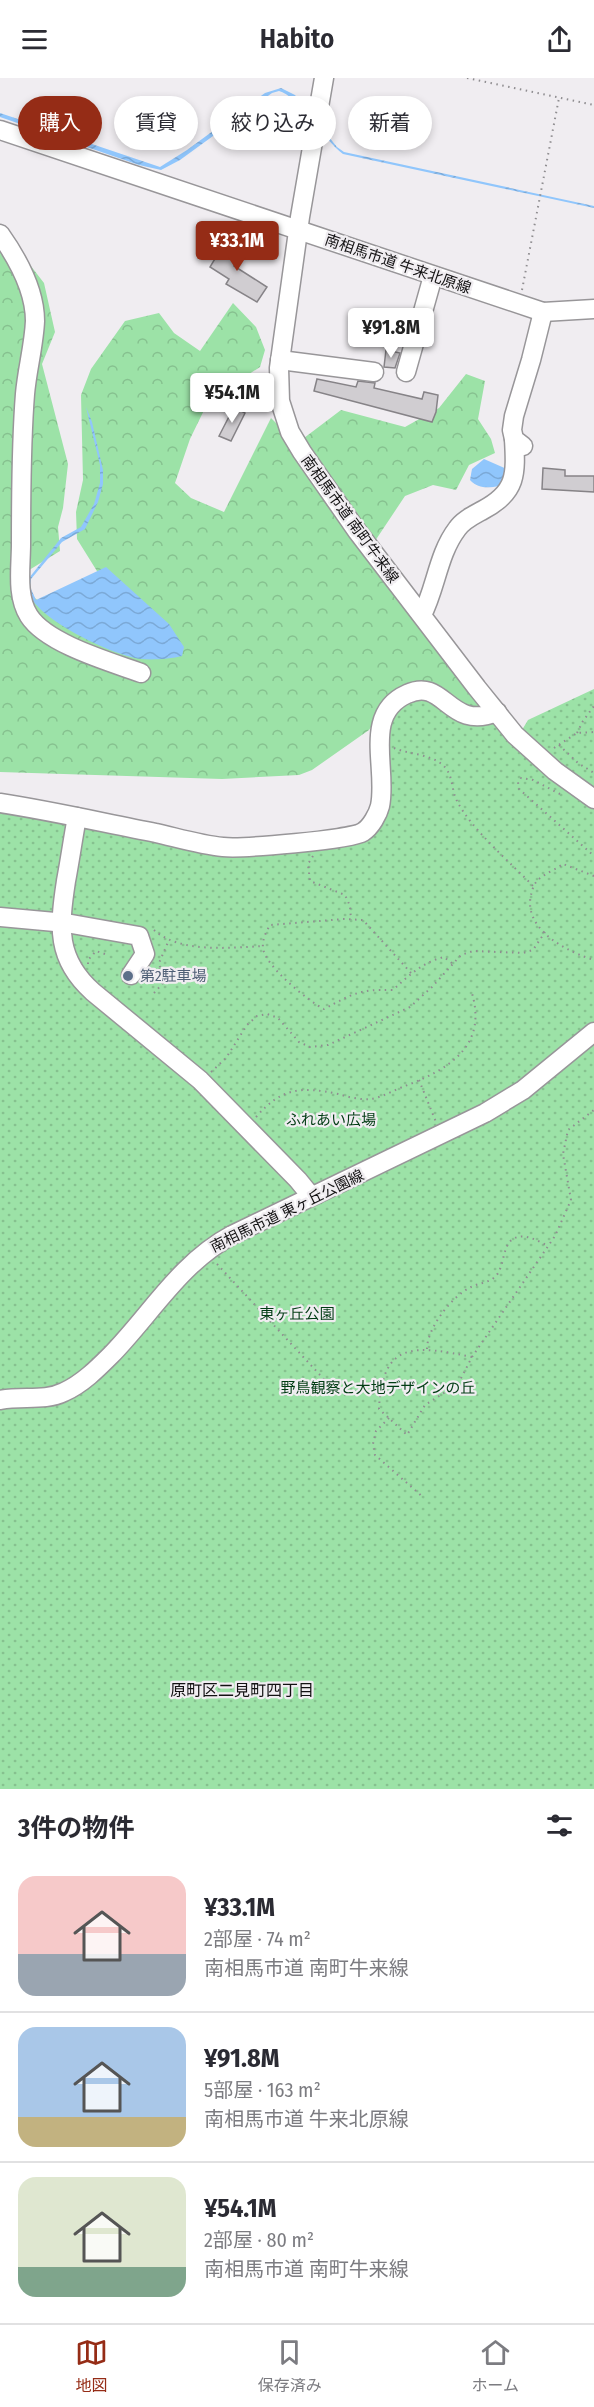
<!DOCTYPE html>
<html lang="ja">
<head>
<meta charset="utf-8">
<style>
	:root { --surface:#fff; --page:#f2f2f3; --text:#2b2b33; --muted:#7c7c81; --line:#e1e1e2; --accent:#952c16 }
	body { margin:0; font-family:"Fira Sans Condensed","Noto Sans JP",sans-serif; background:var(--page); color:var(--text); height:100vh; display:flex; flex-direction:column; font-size:22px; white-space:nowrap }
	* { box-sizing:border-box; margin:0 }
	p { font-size:20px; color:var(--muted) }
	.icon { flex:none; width:33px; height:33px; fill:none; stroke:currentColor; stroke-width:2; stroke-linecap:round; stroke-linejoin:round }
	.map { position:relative; height:1711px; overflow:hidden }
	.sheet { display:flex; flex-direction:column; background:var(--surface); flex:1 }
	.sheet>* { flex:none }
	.top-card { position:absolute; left:18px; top:18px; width:558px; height:54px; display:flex; gap:12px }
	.price { position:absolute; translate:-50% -51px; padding:0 14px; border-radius:6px; background:#fff; color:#222; font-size:20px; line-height:39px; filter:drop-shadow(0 2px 3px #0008) }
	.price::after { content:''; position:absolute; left:50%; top:36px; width:18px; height:14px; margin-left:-9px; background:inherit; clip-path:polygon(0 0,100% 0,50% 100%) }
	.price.on { background:var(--accent); color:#fff }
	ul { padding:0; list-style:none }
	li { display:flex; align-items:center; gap:18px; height:150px; padding:0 18px }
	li+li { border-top:2px solid var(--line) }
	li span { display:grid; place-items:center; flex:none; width:168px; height:120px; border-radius:18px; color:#555 }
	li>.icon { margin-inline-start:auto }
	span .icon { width:72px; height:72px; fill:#fffc; stroke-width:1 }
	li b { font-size:26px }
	h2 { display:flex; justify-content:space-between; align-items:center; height:72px; padding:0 18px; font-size:26px }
	.pill { padding:0 21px; border-radius:27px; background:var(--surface); box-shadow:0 3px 9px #0003; font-size:21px; line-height:54px }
	.pill.on { background:var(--accent); color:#fff }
	header { display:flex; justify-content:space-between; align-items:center; height:78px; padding:0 18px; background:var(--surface); font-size:27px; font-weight:600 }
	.menu { display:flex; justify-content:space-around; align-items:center; height:84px; border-top:2px solid var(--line); background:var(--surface); font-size:16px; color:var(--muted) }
	.menu a { display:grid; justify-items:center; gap:3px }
	.menu .on { color:var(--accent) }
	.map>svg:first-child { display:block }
	.forest { fill:url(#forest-crowns) }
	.park { fill:url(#park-dots) }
	.water { fill:url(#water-waves) }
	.building { fill:#d0cdd1; stroke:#868387; stroke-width:1.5 }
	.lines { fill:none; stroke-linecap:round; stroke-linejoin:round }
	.minor-casing { stroke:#989699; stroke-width:21 }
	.path { stroke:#8f8d90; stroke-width:2; stroke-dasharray:1.5 4.5; stroke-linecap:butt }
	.minor { stroke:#fff; stroke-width:18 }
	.service-dot { fill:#5c6f8a; stroke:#f0edf1; stroke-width:2 }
	.labels { text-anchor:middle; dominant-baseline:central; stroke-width:4.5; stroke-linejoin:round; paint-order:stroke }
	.street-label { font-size:15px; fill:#131213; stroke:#f0edf1 }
	.service-label { font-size:15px; fill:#4e5e75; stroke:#f0edf1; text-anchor:start }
	.park-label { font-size:15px; fill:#003c13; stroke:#f0edf1 }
	.neighbourhood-label { font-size:16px; fill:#131213; stroke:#f0edf1 }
</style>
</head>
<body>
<header><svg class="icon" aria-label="menu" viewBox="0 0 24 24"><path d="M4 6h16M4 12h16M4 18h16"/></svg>Habito<svg class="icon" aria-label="share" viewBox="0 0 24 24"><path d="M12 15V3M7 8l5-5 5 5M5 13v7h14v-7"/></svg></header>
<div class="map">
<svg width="594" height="1711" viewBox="0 0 594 1711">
	<defs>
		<pattern id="forest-crowns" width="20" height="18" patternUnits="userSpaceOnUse" patternTransform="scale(1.5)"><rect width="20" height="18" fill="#9ce2a7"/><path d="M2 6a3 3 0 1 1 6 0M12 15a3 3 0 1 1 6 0" fill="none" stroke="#86c18f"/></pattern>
		<pattern id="park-dots" width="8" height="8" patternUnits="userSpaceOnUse" patternTransform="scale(1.5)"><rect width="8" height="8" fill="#9ce2a7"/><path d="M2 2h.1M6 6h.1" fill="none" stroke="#86c18f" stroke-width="1.8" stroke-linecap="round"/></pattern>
		<pattern id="water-waves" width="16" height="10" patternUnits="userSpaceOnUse" patternTransform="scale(1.5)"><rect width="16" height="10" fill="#90c6fc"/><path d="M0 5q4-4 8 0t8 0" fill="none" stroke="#7ba9d7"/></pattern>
	</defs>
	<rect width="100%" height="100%" fill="#f0edf1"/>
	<g class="forest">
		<polygon points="0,148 44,205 55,254 42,286 68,386 63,430 58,449 60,473 13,502 47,530 105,506 77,461 76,434 83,402 81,317 91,291 125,243 159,235 174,255 200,273 233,225 256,249 265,272 260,289 209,322 190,361 175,405 191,420 224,434 271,340 279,348 479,622 471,632 387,626 369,652 312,692 299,697 222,701 0,694"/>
		<polygon points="466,296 485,303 478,341 491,361 495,375 469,387 456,412 433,407 405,418 375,463 304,360 341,332 405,349 439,330"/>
	</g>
	<g class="park">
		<polygon points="431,604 460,625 467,625 470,615 594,728 594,1711 0,1711 0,718 212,761 320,756 360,747 369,738 374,724 394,614 412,605"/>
		<polygon points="594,611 594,711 552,680 522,652 528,642"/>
	</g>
	<g class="water">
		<path d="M281,10l14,7 42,52 7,5 250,54v2l-251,-54c-19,-14 -46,-59 -64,-63l-7,2 -92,67 -19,10 -22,-5 -139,-48v-4l160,54 27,-17 78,-57z"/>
		<path d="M86,329l6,15 11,48v14l-5,18 -13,27 -23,13 -31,37 -1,8 6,13 70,-33 63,57 15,23 -2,9c-11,3 -29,4 -41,3 -25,-2 -130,-49 -112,-81l32,-40 20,-11 13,-23 6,-21v-18z"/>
		<path d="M484,381l25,11v5l-10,11c-10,2 -21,3 -29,-6l2,-11z"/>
	</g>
	<g class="building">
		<polygon points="228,159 237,166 234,173 241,177 234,188 267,209 257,224 226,206 229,201 210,189"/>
		<polygon points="386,272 400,275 395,290 384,289"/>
		<polygon points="317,301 356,309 358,303 375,305 374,310 422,321 424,314 438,317 436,334 432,344 314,313"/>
		<polygon points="234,329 245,335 231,363 219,358"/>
		<polygon points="543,390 565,392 565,398 594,398 594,414 542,411"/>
	</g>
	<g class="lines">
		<defs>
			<g id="minor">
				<polyline points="324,0 300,139 279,290 280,323 290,354 302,374 357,453 477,610 515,657 555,693 594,721"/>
				<polyline points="0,52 543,234 594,231"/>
				<path d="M0,156c17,24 35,56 35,87 -1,24 -8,49 -10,73 -4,50 -4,100 -4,150 0,23 -5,52 8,72 18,28 82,46 112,57"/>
				<polyline points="280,282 374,294"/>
				<polyline points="406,294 433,198"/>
				<polyline points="523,368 514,361 512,352 514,338 531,282 543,234"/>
				<path d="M422,537c14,-27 16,-61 35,-86 6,-9 17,-14 26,-19 34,-18 33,-36 31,-71"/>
				<path d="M0,725c52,8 104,20 156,30 22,5 45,12 67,14 18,2 127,-7 140,-15 8,-5 15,-18 17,-26 8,-37 -18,-92 27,-112 38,-18 41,38 90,18"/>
				<path d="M77,739c-4,21 -7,43 -11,64 -7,46 -10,78 27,111l107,88 98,100 13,16"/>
				<polyline points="0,839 66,845 139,858 145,876 131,897"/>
				<path d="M0,1322c21,-5 44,2 64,-8 18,-8 33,-23 47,-37 40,-41 69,-92 121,-120l253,-122 38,-23 71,-58"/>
			</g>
		</defs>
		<use href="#minor" class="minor-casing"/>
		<g class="path">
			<polyline points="467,0 594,27"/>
			<polyline points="522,212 559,20"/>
			<polyline points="577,655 583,643 594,628"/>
			<polyline points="559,667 578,685 594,695"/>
			<path d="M394,670c16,7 43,6 53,22 6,9 5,22 10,31 14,28 54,62 77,86"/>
			<polyline points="554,670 577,655 594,654"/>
			<polyline points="560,716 533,702 521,700 518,704 519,711 594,778"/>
			<polyline points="313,778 308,786 310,803 345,817 350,828 351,842"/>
			<path d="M594,798l-31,-12c-7,5 -17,9 -24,15 -5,4 -7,11 -8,16 -8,35 37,57 63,65"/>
			<path d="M154,852c25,23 76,18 108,16"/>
			<polyline points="88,886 88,882 96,873 105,876"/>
			<path d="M411,895l-48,-53 -19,-1 -74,6c-4,7 -8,15 -7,23 2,18 45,53 61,61 29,-15 34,-20 69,-19 15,-14 30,-28 51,-33l9,7"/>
			<polyline points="154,915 164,904 159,885 169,862"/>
			<polyline points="211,994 226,980 247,947 257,938 267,936 278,940 299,964 310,969 328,967 410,929 432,909 461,877 473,873 523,875 533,872 545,854"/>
			<polyline points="419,1002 436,1044"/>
			<path d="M256,1039c25,-29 45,-31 82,-23 10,3 22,6 32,5 11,-1 24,-9 35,-13 45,-17 84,-41 66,-96"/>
			<polyline points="217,1186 333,1311 379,1316"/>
			<path d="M427,1271c0,-21 25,-53 44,-62 8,-4 18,-4 25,-11 9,-11 6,-30 17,-37 11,-7 25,2 35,7"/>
			<path d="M472,1279c-55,-11 -90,-18 -93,52l28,26 18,-30 33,-21 14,-27 83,-121 16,-36 -8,-46 5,-24 26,-20"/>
			<polyline points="389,1340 376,1353 373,1366 375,1377 424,1420"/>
		</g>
		<use href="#minor" class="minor"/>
	</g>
	<circle class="service-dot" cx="128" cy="898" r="6"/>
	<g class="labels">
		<g class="street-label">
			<text transform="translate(398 186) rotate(19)">南相馬市道 牛来北原線</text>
			<text transform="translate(350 441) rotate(54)">南相馬市道 南町牛来線</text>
			<text transform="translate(287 1133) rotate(-26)">南相馬市道 東ヶ丘公園線</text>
		</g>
		<g class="service-label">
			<text x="140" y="898">第2駐車場</text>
		</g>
		<g class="park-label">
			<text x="331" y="1042">ふれあい広場</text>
			<text x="297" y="1236">東ヶ丘公園</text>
			<text x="378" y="1310">野鳥観察と大地デザインの丘</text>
		</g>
		<g class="neighbourhood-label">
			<text x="242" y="1612">原町区二見町四丁目</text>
		</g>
	</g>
</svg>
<b class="price on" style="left:237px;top:194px">¥33.1M</b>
<b class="price" style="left:391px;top:281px">¥91.8M</b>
<b class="price" style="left:232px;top:346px">¥54.1M</b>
<div class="top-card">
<a class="pill on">購入</a>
<a class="pill">賃貸</a>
<a class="pill">絞り込み</a>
<a class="pill">新着</a>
</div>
</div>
<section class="sheet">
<h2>3件の物件<svg class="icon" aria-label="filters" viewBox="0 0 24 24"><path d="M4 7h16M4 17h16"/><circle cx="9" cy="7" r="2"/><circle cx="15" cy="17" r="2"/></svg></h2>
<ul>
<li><span style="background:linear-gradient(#f6c9c9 65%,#9aa5b1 0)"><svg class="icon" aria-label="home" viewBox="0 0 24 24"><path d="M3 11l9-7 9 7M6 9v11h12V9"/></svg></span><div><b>¥33.1M</b><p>2部屋 · 74 m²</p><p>南相馬市道 南町牛来線</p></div></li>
<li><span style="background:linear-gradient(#a9c7e8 75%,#c2b280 0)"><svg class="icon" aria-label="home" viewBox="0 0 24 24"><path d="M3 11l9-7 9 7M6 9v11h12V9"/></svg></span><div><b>¥91.8M</b><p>5部屋 · 163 m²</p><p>南相馬市道 牛来北原線</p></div></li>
<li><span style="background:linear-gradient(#dfe7d0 75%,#7fa58c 0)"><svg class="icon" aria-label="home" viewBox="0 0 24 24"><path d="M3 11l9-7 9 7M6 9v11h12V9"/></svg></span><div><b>¥54.1M</b><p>2部屋 · 80 m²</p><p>南相馬市道 南町牛来線</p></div></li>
</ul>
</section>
<nav class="menu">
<a class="on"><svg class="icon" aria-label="map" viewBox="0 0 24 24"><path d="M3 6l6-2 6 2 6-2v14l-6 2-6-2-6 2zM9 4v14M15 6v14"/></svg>地図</a>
<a><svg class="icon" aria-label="saved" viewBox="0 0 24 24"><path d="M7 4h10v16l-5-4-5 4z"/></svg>保存済み</a>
<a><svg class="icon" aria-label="home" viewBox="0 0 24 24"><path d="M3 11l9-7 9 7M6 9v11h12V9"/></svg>ホーム</a>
</nav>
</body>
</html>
